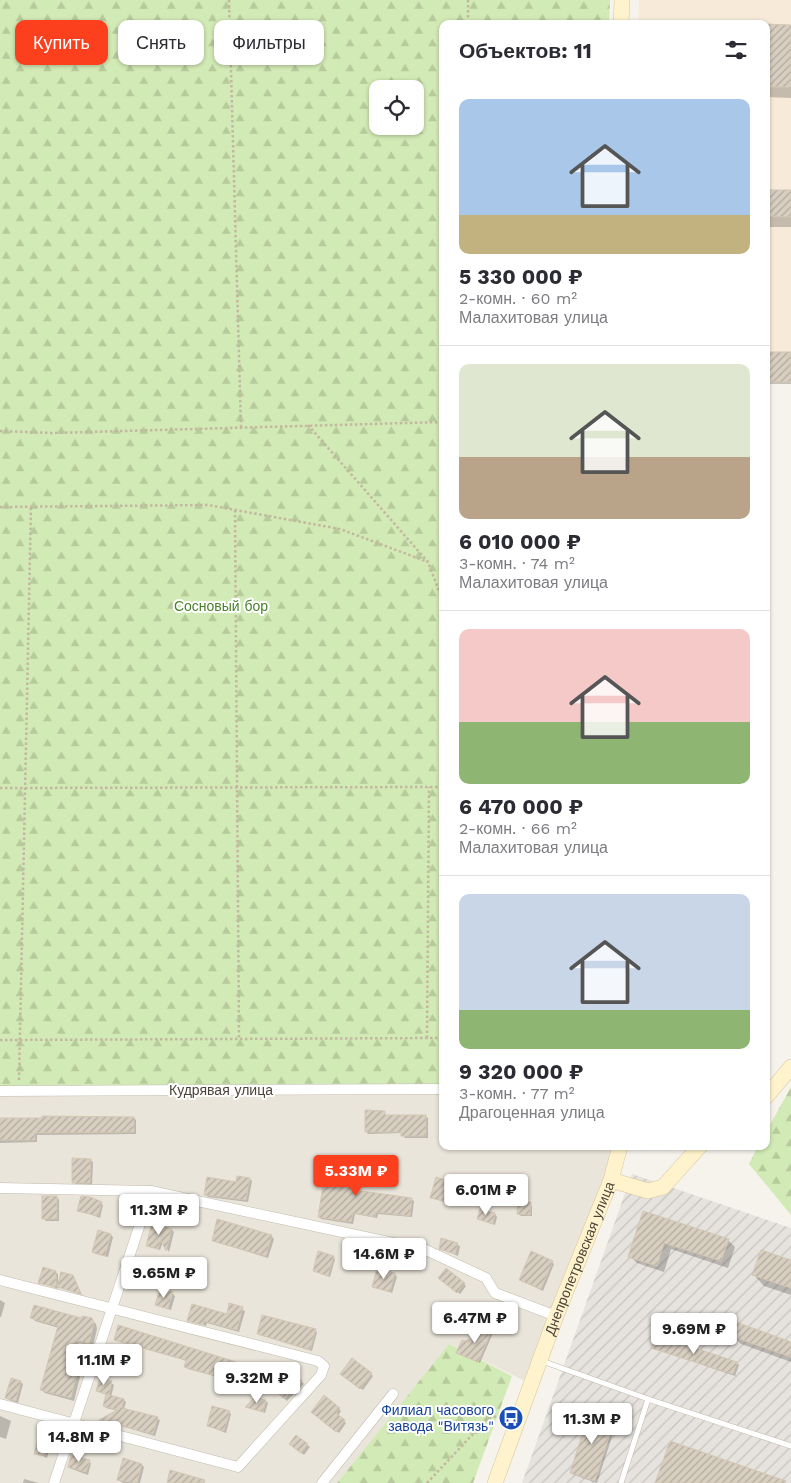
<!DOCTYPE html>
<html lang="ru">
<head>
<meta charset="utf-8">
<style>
	:root { --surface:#fff; --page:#f7f7f7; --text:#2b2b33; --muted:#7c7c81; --line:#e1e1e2; --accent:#fc3f1d }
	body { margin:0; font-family:"Work Sans",sans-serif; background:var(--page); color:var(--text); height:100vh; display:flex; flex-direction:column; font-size:19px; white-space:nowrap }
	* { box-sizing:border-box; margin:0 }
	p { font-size:16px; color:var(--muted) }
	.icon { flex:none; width:28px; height:28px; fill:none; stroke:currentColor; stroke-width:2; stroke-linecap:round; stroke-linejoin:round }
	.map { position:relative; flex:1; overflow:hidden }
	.sheet { position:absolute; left:439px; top:20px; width:331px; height:1130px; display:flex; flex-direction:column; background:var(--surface); border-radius:10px; box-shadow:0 1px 4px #0004 }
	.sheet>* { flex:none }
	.guide { position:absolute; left:15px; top:20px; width:349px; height:45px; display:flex; gap:10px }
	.fabs { position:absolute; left:369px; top:80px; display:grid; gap:10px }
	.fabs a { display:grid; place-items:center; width:55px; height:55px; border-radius:10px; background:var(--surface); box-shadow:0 1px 4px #0004; font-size:25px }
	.price { position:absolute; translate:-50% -42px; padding:0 11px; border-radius:5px; background:#fff; color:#222; font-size:16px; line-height:32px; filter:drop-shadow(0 1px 2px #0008) }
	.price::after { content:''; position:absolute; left:50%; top:30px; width:15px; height:11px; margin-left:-8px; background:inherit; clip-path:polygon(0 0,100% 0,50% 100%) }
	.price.active { background:var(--accent); color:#fff }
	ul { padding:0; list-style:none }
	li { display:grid; align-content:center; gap:10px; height:265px; padding:0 20px }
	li+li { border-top:1px solid var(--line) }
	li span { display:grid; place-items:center; height:155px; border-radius:10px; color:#555 }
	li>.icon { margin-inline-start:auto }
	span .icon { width:90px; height:90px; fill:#fffc; stroke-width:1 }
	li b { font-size:21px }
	h2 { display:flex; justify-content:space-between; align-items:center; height:60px; padding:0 20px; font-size:21px }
	.tag { padding:0 18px; border-radius:10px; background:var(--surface); box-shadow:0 1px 4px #0004; font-size:18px; line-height:45px }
	.tag.active { background:var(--accent); color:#fff }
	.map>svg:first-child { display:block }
	.residential { fill:#eae5da }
	.commercial { fill:#f7ead8 }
	.industrial { fill:url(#industrial-furrows) }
	.forest { fill:url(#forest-firs); fill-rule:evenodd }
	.shadow { fill:#0003 }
	.building { fill:url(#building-hatch); stroke:#d3c7b4 }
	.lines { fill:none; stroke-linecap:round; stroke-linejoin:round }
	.lane-casing { stroke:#c2bbae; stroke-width:6 }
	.street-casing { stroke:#c2bbae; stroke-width:11 }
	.secondary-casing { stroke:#d6c79b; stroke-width:16 }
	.path { stroke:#c4b79f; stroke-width:2.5; stroke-dasharray:2.5 2.5; stroke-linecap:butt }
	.lane { stroke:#fff; stroke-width:5 }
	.street { stroke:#fff; stroke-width:10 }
	.secondary { stroke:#fff3cd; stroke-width:15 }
	.labels { text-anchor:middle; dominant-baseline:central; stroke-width:4; stroke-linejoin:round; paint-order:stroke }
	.park-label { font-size:14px; fill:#4a7f2a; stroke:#fff }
	.street-label { font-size:14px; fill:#4b4439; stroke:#fff }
	.transit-label { font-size:14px; fill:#164399; stroke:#fff; text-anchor:end }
</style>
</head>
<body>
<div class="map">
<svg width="791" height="1483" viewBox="0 0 791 1483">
	<defs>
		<pattern id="industrial-furrows" width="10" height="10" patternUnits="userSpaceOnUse" patternTransform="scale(1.25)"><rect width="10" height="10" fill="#e6e2dd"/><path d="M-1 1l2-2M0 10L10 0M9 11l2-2" fill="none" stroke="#c7c3be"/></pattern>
		<pattern id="forest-firs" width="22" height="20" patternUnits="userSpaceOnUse" patternTransform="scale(1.25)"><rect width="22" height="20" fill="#d2eab5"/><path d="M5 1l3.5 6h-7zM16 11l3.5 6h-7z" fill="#b6ca9c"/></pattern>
		<pattern id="building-hatch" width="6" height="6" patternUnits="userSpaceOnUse" patternTransform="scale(1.25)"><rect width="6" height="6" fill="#d8cfc1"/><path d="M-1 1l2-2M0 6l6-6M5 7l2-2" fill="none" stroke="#b1aa9e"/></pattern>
	</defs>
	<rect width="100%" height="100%" fill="#f6f3ec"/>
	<polygon class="residential" points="0,1086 442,1087 442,1146 619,1146 525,1381 449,1344 337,1483 0,1483"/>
	<polygon class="commercial" points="639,0 791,0 791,380 766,381 766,24 638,24"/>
	<polygon class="industrial" points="632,1174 791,1228 791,1483 522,1483"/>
	<g class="forest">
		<path d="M0,0h610l-1,24h-167v1061l-442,2zM378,89h37v37h-37z"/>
		<polygon points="791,1087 791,1215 749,1164 758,1146 766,1146 766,1132"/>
		<polygon points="449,1344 512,1376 473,1483 337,1483"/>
	</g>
	<g class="shadow">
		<polygon points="766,25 791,26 791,98 766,97"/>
		<rect x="766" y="191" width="25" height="36"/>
		<rect x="766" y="354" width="25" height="30"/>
		<polygon points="384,1112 386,1116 425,1116 428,1118 428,1138 405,1138 403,1133 368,1134 366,1131"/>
		<polygon points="0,1118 134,1118 136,1120 136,1134 37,1135 37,1142 0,1143"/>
		<polygon points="353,1158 355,1161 356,1192 411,1199 414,1201 412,1217 378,1214 377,1218 355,1214 353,1224 321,1219 319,1216 333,1189"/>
		<polygon points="90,1160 93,1162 92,1185 76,1184 73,1182"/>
		<polygon points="436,1178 451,1184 446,1203 431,1197"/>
		<polygon points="250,1179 252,1181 248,1202 208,1197 206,1195"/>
		<polygon points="57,1197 59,1200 59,1221 46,1221 43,1218"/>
		<polygon points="101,1203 103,1205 100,1218 79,1210"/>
		<polygon points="530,1203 532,1206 532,1216 521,1216 518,1213"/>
		<polygon points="643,1212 728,1240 735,1247 728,1268 671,1249 664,1272 637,1263 630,1256"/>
		<polygon points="495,1214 497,1217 495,1225 479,1219"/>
		<polygon points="172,1230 174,1232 169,1252 163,1242 160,1250 147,1245"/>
		<polygon points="111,1235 113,1237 108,1257 96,1254 93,1252"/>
		<polygon points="271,1236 274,1239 268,1258 213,1241"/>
		<polygon points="442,1240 460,1246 458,1256 441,1248"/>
		<polygon points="333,1257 335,1259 330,1277 314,1271"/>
		<polygon points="791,1261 791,1295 764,1286 753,1274"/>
		<polygon points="552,1262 554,1264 543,1291 520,1280"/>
		<polygon points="55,1272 58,1274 58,1289 40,1282"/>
		<polygon points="395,1274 397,1277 392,1293 373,1286"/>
		<polygon points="73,1279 76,1282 82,1295 59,1287"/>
		<polygon points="442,1280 464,1284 466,1286 460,1294"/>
		<polygon points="172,1293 175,1296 171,1310 157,1305"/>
		<polygon points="0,1300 5,1303 1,1317 0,1317"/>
		<polygon points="230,1305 245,1311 239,1332 207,1323 206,1326 188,1320 227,1315"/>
		<polygon points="32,1317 92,1320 96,1324 97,1329 93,1346 79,1343 72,1368 81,1373 74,1401 45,1393 41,1389 59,1328 35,1321"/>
		<polygon points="315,1330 317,1332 312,1351 258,1334"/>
		<polygon points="491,1331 493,1333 480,1363 458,1353 465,1342"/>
		<polygon points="732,1336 791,1343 791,1362 741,1344"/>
		<polygon points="115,1340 248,1367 251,1370 247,1385 188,1369 186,1367 187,1361"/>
		<polygon points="653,1348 736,1363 739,1365 735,1376"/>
		<polygon points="287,1367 304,1384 287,1401 270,1384"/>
		<polygon points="371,1374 373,1376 363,1390 344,1376"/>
		<polygon points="20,1382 23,1384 18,1403 9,1400 7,1398"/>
		<polygon points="111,1383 114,1385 111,1397 124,1400 126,1402 124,1409 160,1420 155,1436 101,1420 118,1411 106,1408 104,1406 107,1395 98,1391"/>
		<polygon points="266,1401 268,1403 265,1413 247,1407"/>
		<polygon points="339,1409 341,1411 338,1416 346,1423 339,1433 315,1415"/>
		<polygon points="229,1412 231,1414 226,1433 208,1426"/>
		<polygon points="0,1416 11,1421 6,1439 0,1437"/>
		<polygon points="614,1419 617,1421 597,1483 574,1475 571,1473"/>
		<polygon points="296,1437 310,1447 304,1455 293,1446"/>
		<polygon points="48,1444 50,1446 47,1458 36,1453"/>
		<polygon points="72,1456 91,1463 88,1475 69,1468"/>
		<polygon points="142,1465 144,1467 140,1483 123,1483 118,1480"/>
		<polygon points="24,1479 39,1483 23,1483"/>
	</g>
	<g class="building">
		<polygon points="766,24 791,25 791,87 766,87"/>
		<polygon points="766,190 791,190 791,217 766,216"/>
		<rect x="766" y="352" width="25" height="30"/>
		<polygon points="365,1110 385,1111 385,1115 426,1115 426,1136 401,1136 401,1132 365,1132"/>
		<polygon points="42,1116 134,1117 134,1132 35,1133 35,1140 0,1140 0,1118 42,1118"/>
		<polygon points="332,1157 354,1157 354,1190 412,1198 410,1216 376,1212 375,1217 353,1213 351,1222 318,1217 323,1186 332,1187"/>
		<polygon points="72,1158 91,1159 90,1183 72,1183"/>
		<polygon points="237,1176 250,1178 246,1200 204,1195 207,1177 236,1182"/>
		<polygon points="436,1177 449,1181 444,1201 430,1198"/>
		<rect x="42" y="1196" width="15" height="23"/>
		<polygon points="81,1196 90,1197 102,1202 98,1216 77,1211"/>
		<polygon points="518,1201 531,1202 530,1215 517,1214"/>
		<polygon points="480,1209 495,1213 493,1224 477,1219"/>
		<polygon points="643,1211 729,1239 721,1261 664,1243 657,1266 628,1257"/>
		<polygon points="217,1219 272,1235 266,1256 212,1241"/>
		<polygon points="152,1223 172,1229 166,1251 161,1240 158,1249 146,1246"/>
		<polygon points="98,1230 111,1234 105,1256 92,1252"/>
		<polygon points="441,1238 458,1243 455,1254 439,1249"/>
		<polygon points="761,1250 791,1260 791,1288 752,1275"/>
		<polygon points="318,1251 334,1256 328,1276 313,1271"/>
		<polygon points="531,1251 553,1261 541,1289 519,1280"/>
		<polygon points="43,1267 56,1271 56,1287 38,1283"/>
		<polygon points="377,1268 395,1273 390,1292 372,1287"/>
		<polygon points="446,1268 465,1283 457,1293 438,1278"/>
		<polygon points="61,1272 73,1275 81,1294 57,1287"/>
		<polygon points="160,1289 173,1292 168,1309 155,1305"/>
		<polygon points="229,1303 243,1307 237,1330 204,1321 203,1325 187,1321 192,1304 227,1314"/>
		<polygon points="34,1305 81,1318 82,1316 92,1318 94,1323 89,1344 75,1340 68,1366 78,1368 71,1398 40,1390 58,1326 30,1318"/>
		<polygon points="262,1315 316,1329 310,1350 257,1334"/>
		<polygon points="736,1322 791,1342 791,1357 731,1336"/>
		<polygon points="478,1324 492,1330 478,1362 456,1353 462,1340 465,1341 473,1338"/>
		<polygon points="118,1325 249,1366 244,1384 184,1367 186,1360 114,1340"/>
		<polygon points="656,1335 737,1362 733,1374 651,1348"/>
		<polygon points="352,1358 372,1373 360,1389 340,1374"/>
		<polygon points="287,1366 302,1381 284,1399 269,1384"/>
		<polygon points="11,1378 21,1381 16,1401 5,1398"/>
		<polygon points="100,1378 112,1381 109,1395 96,1391"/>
		<polygon points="106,1394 124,1399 122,1408 158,1417 153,1434 99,1420 117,1410 103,1406"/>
		<polygon points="324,1395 340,1408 336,1413 345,1420 336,1432 311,1412"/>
		<polygon points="255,1397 266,1400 263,1412 245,1407"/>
		<polygon points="212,1406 230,1411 224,1431 207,1426"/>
		<polygon points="590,1410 615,1418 595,1481 570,1473"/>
		<polygon points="296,1435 308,1444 301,1453 289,1444"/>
		<polygon points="38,1440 49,1443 45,1456 34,1454"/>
		<polygon points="670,1441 786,1481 785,1483 655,1483"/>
		<polygon points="71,1455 90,1460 86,1472 68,1467"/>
		<polygon points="123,1458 142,1464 137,1483 117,1480"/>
		<polygon points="170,1470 205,1480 204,1483 167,1483"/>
	</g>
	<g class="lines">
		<defs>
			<g id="lane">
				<polyline points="542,1361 648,1399 621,1483"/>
				<polyline points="648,1399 791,1446"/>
			</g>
			<g id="street">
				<polyline points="0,1091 442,1089"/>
				<polyline points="0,1188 151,1191 426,1250 486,1278 495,1293 556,1316"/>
				<polyline points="0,1280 318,1361 324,1366 321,1375 238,1467 0,1404"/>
				<polyline points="54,1483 151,1191"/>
				<polyline points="322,1483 393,1394"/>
			</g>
			<g id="secondary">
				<polyline points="621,24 622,0"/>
				<polyline points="766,1097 791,1067"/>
				<polyline points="611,1180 648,1191 663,1187 700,1146"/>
				<path id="s1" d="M495,1483l61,-167 55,-136 9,-34"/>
			</g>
		</defs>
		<use href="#lane" class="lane-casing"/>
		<use href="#street" class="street-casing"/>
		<use href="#secondary" class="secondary-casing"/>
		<g class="path">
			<polyline points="229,0 241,427"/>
			<polyline points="468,0 468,24"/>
			<polyline points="308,425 428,562 442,599"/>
			<polyline points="0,431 53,433 442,422"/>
			<polyline points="0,507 208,505 340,529 428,562"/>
			<polyline points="235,510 239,1039"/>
			<polyline points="0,788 442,787"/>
			<polyline points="427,1038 429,787"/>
			<polyline points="0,1040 442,1038"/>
			<polyline points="19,1080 31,507"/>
			<polyline points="427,1483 488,1418 504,1415"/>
		</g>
		<use href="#lane" class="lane"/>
		<use href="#street" class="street"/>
		<use href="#secondary" class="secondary"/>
	</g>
	<defs>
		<symbol id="bus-disc" viewBox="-11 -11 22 22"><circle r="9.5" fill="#1a4fb4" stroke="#fff"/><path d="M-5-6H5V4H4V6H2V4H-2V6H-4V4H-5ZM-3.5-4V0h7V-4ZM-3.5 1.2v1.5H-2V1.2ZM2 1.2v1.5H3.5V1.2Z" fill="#fff"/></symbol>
	</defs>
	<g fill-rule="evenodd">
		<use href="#bus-disc" x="497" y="1404" width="28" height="28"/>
	</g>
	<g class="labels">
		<g class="park-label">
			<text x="221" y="606">Сосновый бор</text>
		</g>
		<g class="street-label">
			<text x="221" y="1090">Кудрявая улица</text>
			<text stroke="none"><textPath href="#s1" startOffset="240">Днепропетровская улица</textPath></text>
		</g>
		<g class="transit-label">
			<text x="494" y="1410">Филиал часового<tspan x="494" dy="16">завода "Витязь"</tspan></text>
		</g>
	</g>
</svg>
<div class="fabs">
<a><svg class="icon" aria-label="locate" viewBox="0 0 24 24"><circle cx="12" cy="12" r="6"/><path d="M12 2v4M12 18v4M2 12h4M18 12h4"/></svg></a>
</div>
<b class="price active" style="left:356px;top:1197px">5.33M ₽</b>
<b class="price" style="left:486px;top:1216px">6.01M ₽</b>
<b class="price" style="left:159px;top:1236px">11.3M ₽</b>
<b class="price" style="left:384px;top:1280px">14.6M ₽</b>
<b class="price" style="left:164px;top:1299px">9.65M ₽</b>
<b class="price" style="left:475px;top:1344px">6.47M ₽</b>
<b class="price" style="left:694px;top:1355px">9.69M ₽</b>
<b class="price" style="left:104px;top:1386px">11.1M ₽</b>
<b class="price" style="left:257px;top:1404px">9.32M ₽</b>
<b class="price" style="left:592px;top:1445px">11.3M ₽</b>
<b class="price" style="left:79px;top:1463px">14.8M ₽</b>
<div class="guide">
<a class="tag active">Купить</a>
<a class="tag">Снять</a>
<a class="tag">Фильтры</a>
</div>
<section class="sheet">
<h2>Объектов: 11<svg class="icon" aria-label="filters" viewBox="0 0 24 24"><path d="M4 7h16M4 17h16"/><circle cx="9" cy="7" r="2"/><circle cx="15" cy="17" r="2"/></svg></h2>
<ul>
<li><span style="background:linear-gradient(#a9c7e8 75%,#c2b280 0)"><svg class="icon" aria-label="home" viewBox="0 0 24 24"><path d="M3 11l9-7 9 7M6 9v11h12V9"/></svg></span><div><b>5 330 000 ₽</b><p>2-комн. · 60 m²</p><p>Малахитовая улица</p></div></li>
<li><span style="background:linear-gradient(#dfe7d0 60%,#b9a48a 0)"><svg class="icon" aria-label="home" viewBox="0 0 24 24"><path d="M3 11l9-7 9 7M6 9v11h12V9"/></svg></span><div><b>6 010 000 ₽</b><p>3-комн. · 74 m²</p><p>Малахитовая улица</p></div></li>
<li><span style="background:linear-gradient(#f6c9c9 60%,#8fb573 0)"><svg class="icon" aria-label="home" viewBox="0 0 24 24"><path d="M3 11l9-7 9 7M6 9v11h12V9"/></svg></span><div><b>6 470 000 ₽</b><p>2-комн. · 66 m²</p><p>Малахитовая улица</p></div></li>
<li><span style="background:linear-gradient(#c9d6e8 75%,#8fb573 0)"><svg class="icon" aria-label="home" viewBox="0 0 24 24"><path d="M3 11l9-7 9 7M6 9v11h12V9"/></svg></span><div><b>9 320 000 ₽</b><p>3-комн. · 77 m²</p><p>Драгоценная улица</p></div></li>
</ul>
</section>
</div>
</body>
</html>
